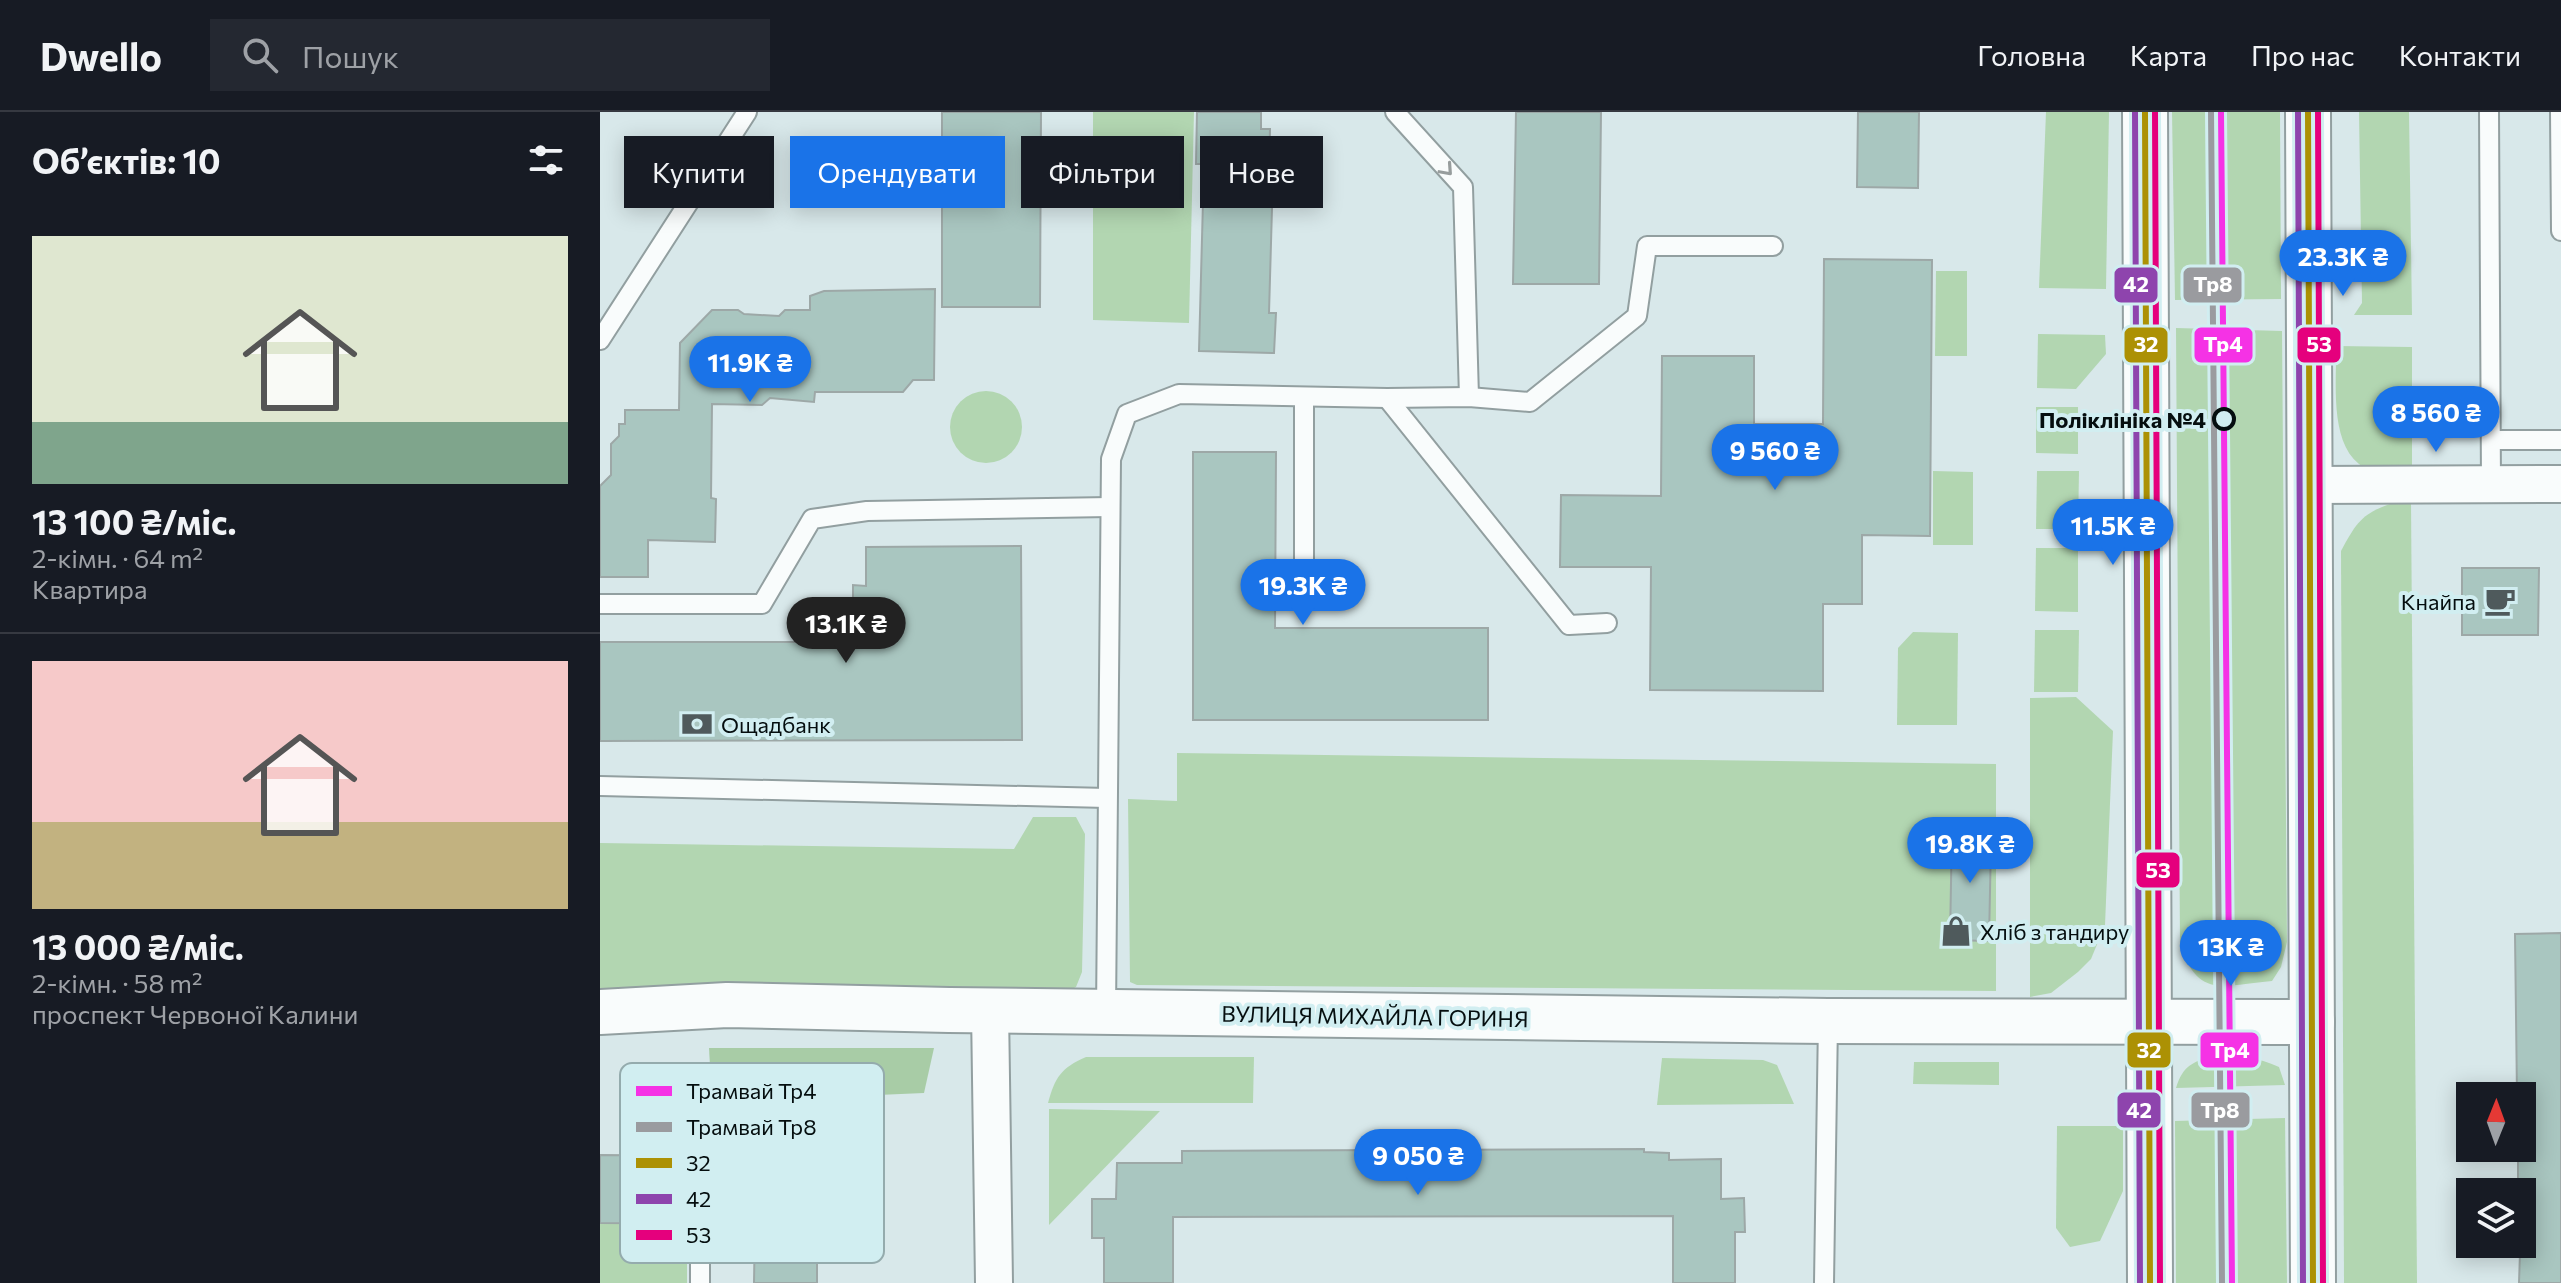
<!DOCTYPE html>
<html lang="uk">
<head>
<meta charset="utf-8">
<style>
	:root { --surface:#171b24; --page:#242831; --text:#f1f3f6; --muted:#9ea1a6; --line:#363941; --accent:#1a73e8 }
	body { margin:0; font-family:Commissioner,sans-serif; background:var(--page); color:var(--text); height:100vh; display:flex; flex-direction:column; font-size:30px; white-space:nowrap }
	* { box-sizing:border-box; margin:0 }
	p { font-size:26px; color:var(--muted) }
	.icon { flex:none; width:44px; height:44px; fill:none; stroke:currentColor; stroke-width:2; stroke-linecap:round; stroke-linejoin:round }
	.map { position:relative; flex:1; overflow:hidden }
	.panel { display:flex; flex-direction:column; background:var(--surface); width:600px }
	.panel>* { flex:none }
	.top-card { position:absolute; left:24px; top:24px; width:760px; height:72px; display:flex; gap:16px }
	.needle { width:52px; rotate:1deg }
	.fabs { position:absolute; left:1856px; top:970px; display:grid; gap:16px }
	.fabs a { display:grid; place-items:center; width:80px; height:80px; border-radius:0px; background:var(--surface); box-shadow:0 4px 20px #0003; font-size:40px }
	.price { position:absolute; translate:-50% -68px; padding:0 18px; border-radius:28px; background:var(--accent); color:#fff; font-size:26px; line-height:52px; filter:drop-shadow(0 2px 4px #0008) }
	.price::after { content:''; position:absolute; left:50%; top:48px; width:24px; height:18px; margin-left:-12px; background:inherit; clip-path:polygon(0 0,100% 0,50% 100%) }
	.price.current { background:#222; color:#fff }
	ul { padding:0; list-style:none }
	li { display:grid; align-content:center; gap:16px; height:424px; padding:0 32px }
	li+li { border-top:2px solid var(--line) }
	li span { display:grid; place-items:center; height:248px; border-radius:0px; color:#555 }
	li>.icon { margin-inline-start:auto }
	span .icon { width:144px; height:144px; fill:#fffc; stroke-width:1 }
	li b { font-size:34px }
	h2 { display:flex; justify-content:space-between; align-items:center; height:96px; padding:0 32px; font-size:34px }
	.pill { padding:0 28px; border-radius:0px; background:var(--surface); box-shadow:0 4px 20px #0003; font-size:28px; line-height:72px }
	.pill.current { background:var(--accent); color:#fff }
	header { display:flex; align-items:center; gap:48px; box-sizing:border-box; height:112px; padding:0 40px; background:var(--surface); border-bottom:2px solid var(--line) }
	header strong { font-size:38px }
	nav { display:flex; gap:44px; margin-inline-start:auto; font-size:28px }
	.search { width:560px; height:72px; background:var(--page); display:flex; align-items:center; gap:20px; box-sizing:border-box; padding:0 28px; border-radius:0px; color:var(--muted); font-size:30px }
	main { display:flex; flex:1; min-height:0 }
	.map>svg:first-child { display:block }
	.green { fill:#b2d6b1 }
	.forest { fill:#a8cca6 }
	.building { fill:#a9c6c0; stroke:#9da8a7; stroke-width:2 }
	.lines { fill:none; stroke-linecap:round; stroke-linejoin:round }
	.lane-casing { stroke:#929fa0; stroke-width:22 }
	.street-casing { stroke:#929fa0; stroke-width:40 }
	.secondary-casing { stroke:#929fa0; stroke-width:48 }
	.lane { stroke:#f9fcfc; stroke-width:18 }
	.street { stroke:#f9fcfc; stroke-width:36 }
	.secondary { stroke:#f9fcfc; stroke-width:44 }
	.bus-1-casing { stroke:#d1eef1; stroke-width:12 }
	.bus-2-casing { stroke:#d1eef1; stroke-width:12 }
	.bus-3-casing { stroke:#d1eef1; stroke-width:12 }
	.bus-1 { stroke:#ac9104; stroke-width:6 }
	.bus-2 { stroke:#8e44ad; stroke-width:6 }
	.bus-3 { stroke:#e5007d; stroke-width:6 }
	.tram-1-casing { stroke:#d1eef1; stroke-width:12 }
	.tram-2-casing { stroke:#d1eef1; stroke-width:12 }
	.tram-1 { stroke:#f532e5; stroke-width:6 }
	.tram-2 { stroke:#9a9b9f; stroke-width:6 }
	.oneway { stroke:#979d9d }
	.stop-dot { fill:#d1eef1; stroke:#050e0f; stroke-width:4 }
	.labels { text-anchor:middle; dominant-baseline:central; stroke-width:8; stroke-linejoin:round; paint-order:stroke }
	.stop-label { font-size:22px; font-weight:bold; fill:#050e0f; stroke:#d1eef1; text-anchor:end }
	.poi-label { font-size:22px; fill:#050e0f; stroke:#d1eef1; text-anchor:start }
	.street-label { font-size:22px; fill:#050e0f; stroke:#d1eef1 }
	.key { fill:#d1eef1; stroke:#94abad; stroke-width:2 }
	.key-label { font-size:22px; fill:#050e0f }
	.line-badge { stroke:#d1eef1; stroke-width:3 }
	.badge-label { font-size:22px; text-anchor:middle; font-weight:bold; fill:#fff }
</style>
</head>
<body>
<header>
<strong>Dwello</strong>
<div class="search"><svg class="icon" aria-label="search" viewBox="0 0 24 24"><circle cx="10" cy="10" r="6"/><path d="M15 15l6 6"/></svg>Пошук</div>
<nav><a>Головна</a><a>Карта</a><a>Про нас</a><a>Контакти</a></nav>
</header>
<main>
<section class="panel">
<h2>Об’єктів: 10<svg class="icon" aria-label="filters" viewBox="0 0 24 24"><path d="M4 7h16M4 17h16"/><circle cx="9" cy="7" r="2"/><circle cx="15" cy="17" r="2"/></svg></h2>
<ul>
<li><span style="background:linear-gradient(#dfe7d0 75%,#7fa58c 0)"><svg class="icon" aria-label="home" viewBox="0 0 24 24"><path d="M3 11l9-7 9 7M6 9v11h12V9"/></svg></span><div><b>13 100 ₴/міс.</b><p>2-кімн. · 64 m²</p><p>Квартира</p></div></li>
<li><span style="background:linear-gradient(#f6c9c9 65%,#c2b280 0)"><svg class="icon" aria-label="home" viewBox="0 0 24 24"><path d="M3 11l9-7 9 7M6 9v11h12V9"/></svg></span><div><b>13 000 ₴/міс.</b><p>2-кімн. · 58 m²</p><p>проспект Червоної Калини</p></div></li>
</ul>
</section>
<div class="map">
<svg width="1961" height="1171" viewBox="0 0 1961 1171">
	<rect width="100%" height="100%" fill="#d8e8ea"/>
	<g class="green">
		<polygon points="493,0 594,0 589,211 493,208"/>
		<polygon points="1446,0 1509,0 1506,177 1439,176"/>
		<polygon points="1572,0 1680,0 1681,187 1575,188"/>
		<polygon points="1759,0 1809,0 1812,203 1754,203 1762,191"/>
		<polygon points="1336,159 1367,159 1367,244 1335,244"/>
		<path d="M1576,216l106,3 5,611 -6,25 -9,14c-49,4 -73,19 -92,-36z"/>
		<polygon points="1438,222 1505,223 1506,242 1476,277 1437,276"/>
		<path d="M1736,234l76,1v133c-17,-4 -39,-5 -53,-16 -30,-24 -22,-84 -23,-118z"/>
		<circle cx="386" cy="315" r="36"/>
		<polygon points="1436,295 1478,295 1478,342 1436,341"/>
		<polygon points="1333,359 1373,360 1373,433 1333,433"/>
		<polygon points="1437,359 1479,359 1478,417 1436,417"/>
		<path d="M1799,389h12l6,782h-73l-3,-732c17,-32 23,-39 58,-50z"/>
		<polygon points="1436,436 1478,436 1478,500 1435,499"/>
		<polygon points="1435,518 1479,518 1478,580 1434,580"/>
		<polygon points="1313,520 1358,521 1357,613 1297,613 1298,536"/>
		<polygon points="1476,585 1513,619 1505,813 1491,847 1478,860 1451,881 1430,885 1430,586"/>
		<polygon points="577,641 1396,652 1396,879 537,873 530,870 528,687 577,689"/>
		<polygon points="433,705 476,705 485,722 482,860 476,875 464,881 0,882 0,731 414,737"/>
		<path d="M1615,943c23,1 43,2 64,12l6,18 -109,3c7,-23 17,-26 39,-33z"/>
		<path d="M486,945h168l-1,46h-205c7,-26 13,-35 38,-46z"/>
		<polygon points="1062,946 1163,948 1177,953 1194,992 1057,993"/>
		<polygon points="1314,950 1399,950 1399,973 1313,972"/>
		<polygon points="449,997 560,999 449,1113"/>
		<polygon points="1685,1006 1687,1171 1576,1171 1575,1009"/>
		<polygon points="1457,1014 1523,1014 1523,1079 1500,1129 1470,1135 1456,1116"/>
		<rect x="0" y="1111" width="87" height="60"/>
	</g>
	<polygon class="forest" points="109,936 334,936 324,981 112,990"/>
	<g class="building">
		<polygon points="342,0 441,0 440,195 342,195"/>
		<polygon points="597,0 661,0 661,17 670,17 669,61 673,61 669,201 676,201 674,241 599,239 604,52 596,52"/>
		<polygon points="916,0 1001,0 999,172 913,172"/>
		<polygon points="1258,0 1319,0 1318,76 1257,75"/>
		<polygon points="1224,147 1332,148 1330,424 1262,423 1262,492 1223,492 1223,579 1050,578 1051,455 960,455 961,383 1061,384 1062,244 1154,244 1154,312 1223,312"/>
		<polygon points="335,177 334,268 313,268 303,280 215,280 214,290 170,286 162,293 112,292 111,386 116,387 115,430 48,428 48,465 0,465 0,374 11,363 11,332 19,324 19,312 25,312 25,298 79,298 80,231 112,198 138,198 144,202 179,204 185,198 210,198 210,184 224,179"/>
		<polygon points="593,340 676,340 675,516 888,516 888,608 593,608"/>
		<polygon points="421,434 422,628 0,629 0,530 232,530 232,492 253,492 253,473 266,474 266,435"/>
		<polygon points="1862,456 1939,456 1938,523 1862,523"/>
		<polygon points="1352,715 1383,716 1383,730 1391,730 1389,829 1350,828"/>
		<polygon points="1961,821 1961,1171 1919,1171 1922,1080 1918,1080 1918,1036 1922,1036 1922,984 1917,984 1915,822"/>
		<polygon points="1044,1037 1044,1040 1069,1041 1069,1048 1121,1047 1121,1087 1144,1086 1145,1120 1135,1120 1135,1171 1073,1171 1073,1104 573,1105 573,1171 504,1171 504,1126 492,1126 492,1087 516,1087 517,1051 582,1051 582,1039"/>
		<polygon points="0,1043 126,1044 126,1052 152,1052 153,1058 200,1058 200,1099 225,1100 225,1131 217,1131 217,1171 154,1171 155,1112 0,1111"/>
	</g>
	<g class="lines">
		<defs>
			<g id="lane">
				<polyline points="795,0 863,75 869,285"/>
				<polyline points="1889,0 1891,372"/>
				<polyline points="1960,0 1961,119"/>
				<polyline points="0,228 147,0"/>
				<polyline points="704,285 704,468"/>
				<polyline points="787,286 969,513 1007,511"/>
				<polyline points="1891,328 1961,328"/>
				<polyline points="0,492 162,492 212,407 267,399 510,395"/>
				<polyline points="0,674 507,686"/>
				<polyline points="506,901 511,347 527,302 579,282 787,286 869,285 930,290 1037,204 1047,134 1173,134"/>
				<polyline points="100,1171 100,1150"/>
				<polyline points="1224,1171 1228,909"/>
			</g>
			<g id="street">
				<polyline points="1710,373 1961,372"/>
				<polyline points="390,898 394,1171"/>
			</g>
			<g id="secondary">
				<polyline points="1545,0 1550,1171"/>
				<polyline points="1708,0 1713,1171"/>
				<polyline points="0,900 127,893 349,898 1228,909 1712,910"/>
			</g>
		</defs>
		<use href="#lane" class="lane-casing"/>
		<use href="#street" class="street-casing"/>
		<use href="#secondary" class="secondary-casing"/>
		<use href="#lane" class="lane"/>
		<use href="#street" class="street"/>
		<use href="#secondary" class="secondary"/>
		<defs>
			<g id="bus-1">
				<polyline points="1545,0 1550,1171"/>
				<polyline points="1708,0 1713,1171"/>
			</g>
			<g id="bus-2">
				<polyline points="1535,0 1540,1171"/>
				<polyline points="1698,0 1703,1171"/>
			</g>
			<g id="bus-3">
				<polyline points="1555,0 1560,1171"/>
				<polyline points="1718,0 1723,1171"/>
			</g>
		</defs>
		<use href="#bus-1" class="bus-1-casing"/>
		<use href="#bus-2" class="bus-2-casing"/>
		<use href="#bus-3" class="bus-3-casing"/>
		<use href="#bus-1" class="bus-1"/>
		<use href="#bus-2" class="bus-2"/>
		<use href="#bus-3" class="bus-3"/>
		<defs>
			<polyline id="tram-1" points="1621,0 1632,1171"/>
			<polyline id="tram-2" points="1611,0 1622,1171"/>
		</defs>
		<use href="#tram-1" class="tram-1-casing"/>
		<use href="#tram-2" class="tram-2-casing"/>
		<use href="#tram-1" class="tram-1"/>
		<use href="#tram-2" class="tram-2"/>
	</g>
	<defs><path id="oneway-chevron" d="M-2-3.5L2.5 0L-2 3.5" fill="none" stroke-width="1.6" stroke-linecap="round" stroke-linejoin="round" transform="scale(2)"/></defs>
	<use class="oneway" href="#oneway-chevron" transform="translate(847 58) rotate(48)"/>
	<defs>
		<symbol id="cafe-bare" viewBox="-9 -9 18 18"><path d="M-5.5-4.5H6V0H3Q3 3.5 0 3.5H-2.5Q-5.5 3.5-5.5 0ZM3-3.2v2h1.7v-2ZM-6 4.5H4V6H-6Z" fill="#4f5a5c" stroke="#d1eef1" stroke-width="2.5" paint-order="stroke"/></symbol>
		<symbol id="bank-bare" viewBox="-9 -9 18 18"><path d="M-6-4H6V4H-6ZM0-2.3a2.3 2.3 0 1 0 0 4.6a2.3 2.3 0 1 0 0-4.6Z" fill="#4f5a5c" stroke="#d1eef1" stroke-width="2.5" paint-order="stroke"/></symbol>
		<symbol id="shop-bare" viewBox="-9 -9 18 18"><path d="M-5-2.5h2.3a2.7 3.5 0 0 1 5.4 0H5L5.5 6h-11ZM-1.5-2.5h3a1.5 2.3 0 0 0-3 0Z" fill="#4f5a5c" stroke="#d1eef1" stroke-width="2.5" paint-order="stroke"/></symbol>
	</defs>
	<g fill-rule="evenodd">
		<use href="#cafe-bare" x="1878" y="467" width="44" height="44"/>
		<use href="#bank-bare" x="75" y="590" width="44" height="44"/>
		<use href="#shop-bare" x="1334" y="797" width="44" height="44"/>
	</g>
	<circle class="stop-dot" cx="1624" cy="307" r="10"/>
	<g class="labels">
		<g class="stop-label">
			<text x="1606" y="307">Поліклініка №4</text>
		</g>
		<g class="poi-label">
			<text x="1876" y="489" text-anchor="end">Кнайпа</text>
			<text x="121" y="612">Ощадбанк</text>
			<text x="1380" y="819">Хліб з тандиру</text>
		</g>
		<g class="street-label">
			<text transform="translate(775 904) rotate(1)">ВУЛИЦЯ МИХАЙЛА ГОРИНЯ</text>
		</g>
	</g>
	<rect x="20" y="951" width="264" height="200" rx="12" class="key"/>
	<rect x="36" y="974" width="36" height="10" fill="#f532e5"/>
	<rect x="36" y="1010" width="36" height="10" fill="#9a9b9f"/>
	<rect x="36" y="1046" width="36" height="10" fill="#ac9104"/>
	<rect x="36" y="1082" width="36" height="10" fill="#8e44ad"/>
	<rect x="36" y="1118" width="36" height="10" fill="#e5007d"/>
	<g class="key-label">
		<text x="86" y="987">Трамвай Тр4</text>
		<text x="86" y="1023">Трамвай Тр8</text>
		<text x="86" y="1059">32</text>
		<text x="86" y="1095">42</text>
		<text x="86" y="1131">53</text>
	</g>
	<g class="line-badge">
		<rect x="1513" y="154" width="46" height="38" rx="8" fill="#8e44ad"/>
		<rect x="1582" y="154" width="61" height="38" rx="8" fill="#9a9b9f"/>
		<rect x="1523" y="214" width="46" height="38" rx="8" fill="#ac9104"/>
		<rect x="1696" y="214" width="46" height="38" rx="8" fill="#e5007d"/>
		<rect x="1593" y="214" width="61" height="38" rx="8" fill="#f532e5"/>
		<rect x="1535" y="739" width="46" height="38" rx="8" fill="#e5007d"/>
		<rect x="1599" y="919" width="61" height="38" rx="8" fill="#f532e5"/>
		<rect x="1526" y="919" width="46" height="38" rx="8" fill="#ac9104"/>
		<rect x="1590" y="979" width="61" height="38" rx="8" fill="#9a9b9f"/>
		<rect x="1516" y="979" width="46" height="38" rx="8" fill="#8e44ad"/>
	</g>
	<g class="badge-label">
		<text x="1536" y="180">42</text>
		<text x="1613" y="180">Тр8</text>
		<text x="1546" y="240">32</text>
		<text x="1719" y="240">53</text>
		<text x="1623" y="240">Тр4</text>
		<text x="1558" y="766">53</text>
		<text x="1630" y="946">Тр4</text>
		<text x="1549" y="946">32</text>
		<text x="1620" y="1006">Тр8</text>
		<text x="1539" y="1006">42</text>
	</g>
</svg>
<div class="fabs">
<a><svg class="needle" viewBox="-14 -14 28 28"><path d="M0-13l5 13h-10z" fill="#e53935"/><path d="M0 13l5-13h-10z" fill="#9ea1a6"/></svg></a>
<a><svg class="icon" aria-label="layers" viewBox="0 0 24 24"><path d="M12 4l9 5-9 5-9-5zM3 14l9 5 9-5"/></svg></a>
</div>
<b class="price" style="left:1743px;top:186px">23.3K ₴</b>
<b class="price" style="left:150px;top:292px">11.9K ₴</b>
<b class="price" style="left:1836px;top:342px">8 560 ₴</b>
<b class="price" style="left:1175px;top:380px">9 560 ₴</b>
<b class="price" style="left:1513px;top:455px">11.5K ₴</b>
<b class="price" style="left:703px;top:515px">19.3K ₴</b>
<b class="price current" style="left:246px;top:553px">13.1K ₴</b>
<b class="price" style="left:1370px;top:773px">19.8K ₴</b>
<b class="price" style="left:1631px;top:876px">13K ₴</b>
<b class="price" style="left:818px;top:1085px">9 050 ₴</b>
<div class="top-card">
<a class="pill">Купити</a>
<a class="pill current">Орендувати</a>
<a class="pill">Фільтри</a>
<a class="pill">Нове</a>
</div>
</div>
</main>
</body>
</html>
